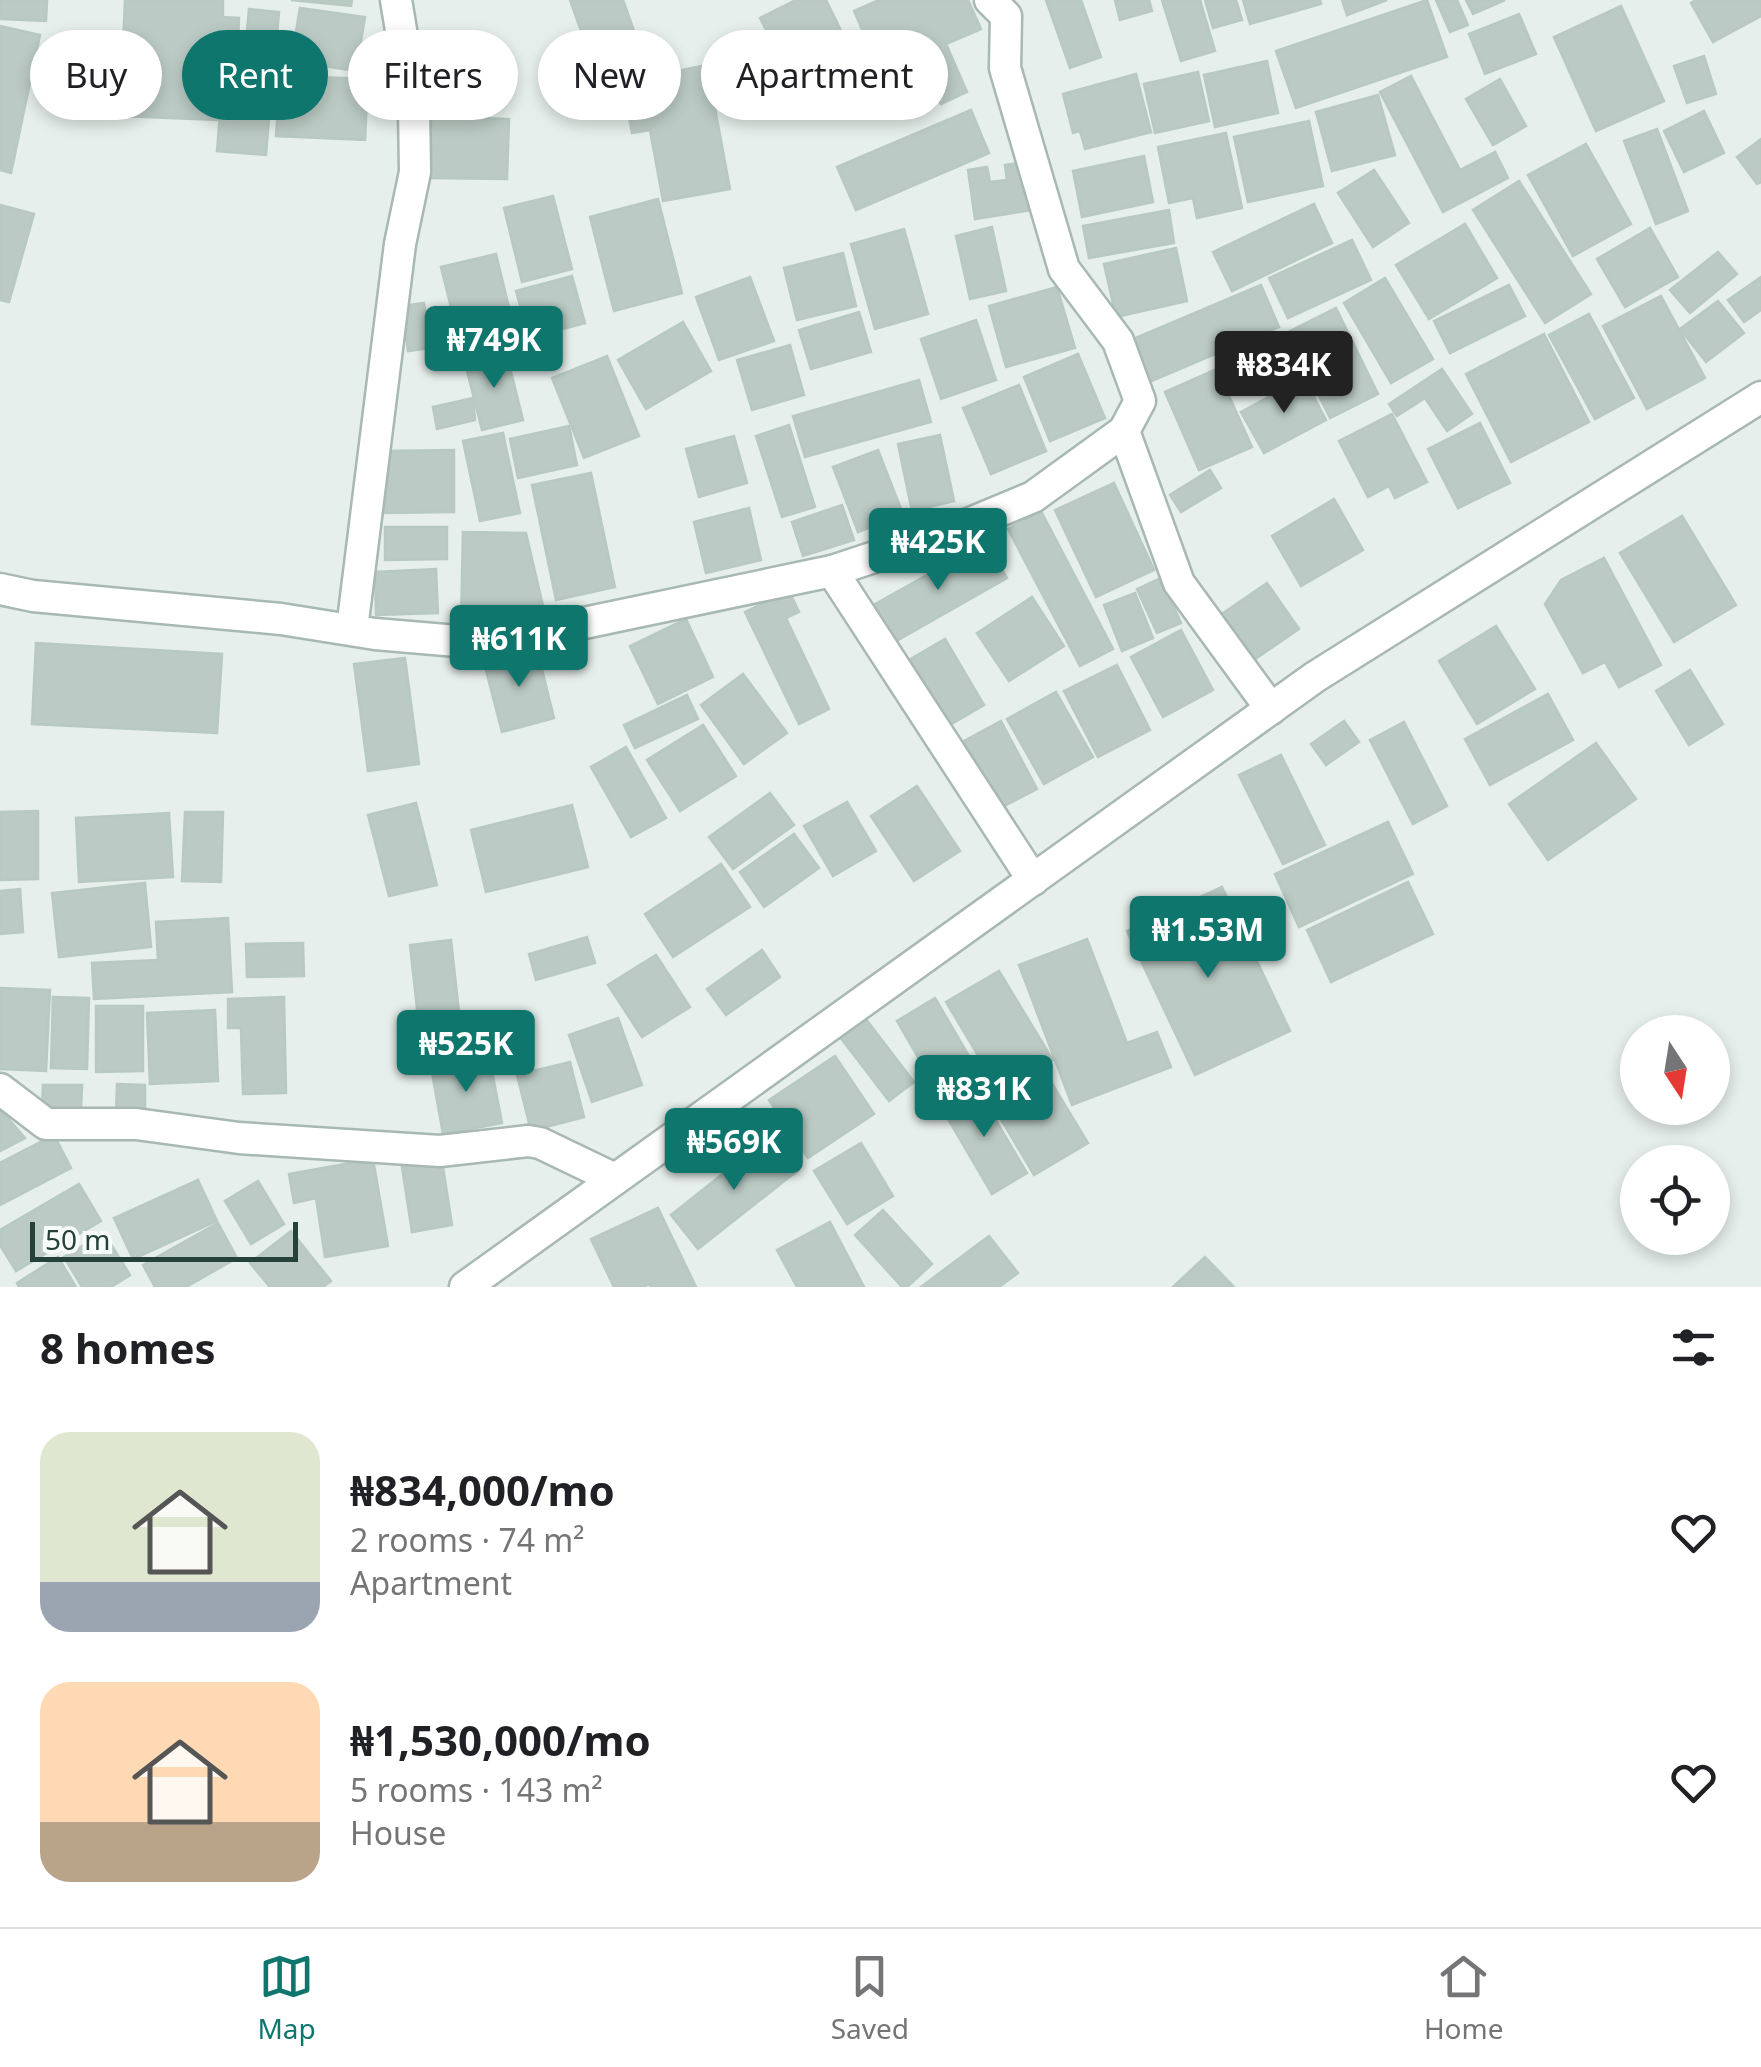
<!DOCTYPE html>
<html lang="en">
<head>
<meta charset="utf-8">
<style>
	:root { --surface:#fff; --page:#f2f2f2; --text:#202124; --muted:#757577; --line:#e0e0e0; --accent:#0f766e }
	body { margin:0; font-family:"Noto Sans",sans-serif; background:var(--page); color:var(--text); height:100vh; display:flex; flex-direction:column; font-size:38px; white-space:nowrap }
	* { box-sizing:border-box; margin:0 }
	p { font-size:32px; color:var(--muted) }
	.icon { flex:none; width:55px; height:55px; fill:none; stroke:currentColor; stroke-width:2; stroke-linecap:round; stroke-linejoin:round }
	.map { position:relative; height:1287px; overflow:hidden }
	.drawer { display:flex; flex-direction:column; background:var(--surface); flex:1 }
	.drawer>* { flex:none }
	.hud { position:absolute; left:30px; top:30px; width:1000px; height:90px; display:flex; gap:20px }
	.needle { width:65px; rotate:168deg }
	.fabs { position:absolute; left:1620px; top:1015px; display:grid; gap:20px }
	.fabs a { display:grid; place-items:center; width:110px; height:110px; border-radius:50%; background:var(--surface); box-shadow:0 5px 15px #0003; font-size:50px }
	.scale { position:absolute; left:30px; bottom:25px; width:268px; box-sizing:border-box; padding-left:10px; border:5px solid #24423a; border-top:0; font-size:28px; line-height:35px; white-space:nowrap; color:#24423a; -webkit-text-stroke:8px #f7fbf9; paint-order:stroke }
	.price { position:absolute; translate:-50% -85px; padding:0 22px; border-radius:10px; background:var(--accent); color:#fff; font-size:32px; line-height:65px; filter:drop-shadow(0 2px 5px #0008) }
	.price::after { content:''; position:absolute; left:50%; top:60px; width:30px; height:22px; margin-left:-15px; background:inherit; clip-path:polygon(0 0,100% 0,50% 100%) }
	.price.active { background:#222; color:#fff }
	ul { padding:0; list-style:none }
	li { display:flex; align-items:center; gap:30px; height:250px; padding:0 40px }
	li span { display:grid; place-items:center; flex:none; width:280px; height:200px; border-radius:30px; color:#555 }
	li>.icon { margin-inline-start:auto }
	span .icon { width:120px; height:120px; fill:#fffc; stroke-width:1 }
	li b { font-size:42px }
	h2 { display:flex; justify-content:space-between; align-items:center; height:120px; padding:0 40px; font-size:42px }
	.chip { padding:0 35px; border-radius:45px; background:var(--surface); box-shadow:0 5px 15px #0003; font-size:35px; line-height:90px }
	.chip.active { background:var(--accent); color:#fff }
	.tab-bar { display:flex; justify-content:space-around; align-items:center; height:140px; border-top:2px solid var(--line); background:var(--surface); font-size:28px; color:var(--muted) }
	.tab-bar a { display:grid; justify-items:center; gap:5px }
	.tab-bar .active { color:var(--accent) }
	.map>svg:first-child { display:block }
	.building { fill:#bbcac4; stroke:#b8c9c2; stroke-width:2.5 }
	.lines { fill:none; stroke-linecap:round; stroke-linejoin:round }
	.minor-casing { stroke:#a8b8b2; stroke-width:35 }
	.minor { stroke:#fff; stroke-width:30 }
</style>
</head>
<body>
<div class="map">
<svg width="1761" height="1287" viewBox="0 0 1761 1287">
	<rect width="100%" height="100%" fill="#e6efeb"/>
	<g class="building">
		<polygon points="0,0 47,0 46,21 0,19"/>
		<polygon points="125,0 223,0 223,17 239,18 236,89 219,88 218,120 120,116"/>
		<polygon points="291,0 352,0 351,6"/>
		<polygon points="570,0 623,0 638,42 591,59"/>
		<polygon points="796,0 826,0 857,63 798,92 760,18"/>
		<polygon points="879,0 968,0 981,29 946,44 967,92 941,104 920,56 881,73 854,11"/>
		<polygon points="1046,0 1081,0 1101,57 1070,68"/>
		<polygon points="1115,0 1149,0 1152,11 1120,20"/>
		<polygon points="1162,0 1200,0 1215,51 1181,61"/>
		<polygon points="1205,0 1236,0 1242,20 1213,28"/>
		<polygon points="1243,0 1320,0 1321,4 1250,24"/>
		<polygon points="1342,0 1387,0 1347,15"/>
		<polygon points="1427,0 1447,57 1296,108 1276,51"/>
		<polygon points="1436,0 1457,0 1468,25 1450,32"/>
		<polygon points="1466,0 1505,0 1473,14"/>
		<polygon points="1696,0 1761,0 1761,16 1713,42 1691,3"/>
		<polygon points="1621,6 1664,101 1596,131 1554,37"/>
		<polygon points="300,8 365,17 356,71 291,61"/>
		<polygon points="249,9 279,12 270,111 240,108"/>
		<polygon points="1519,14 1536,54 1485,74 1469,34"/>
		<polygon points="0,26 40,35 11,173 0,170"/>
		<polygon points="1704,56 1716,94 1687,103 1674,66"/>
		<polygon points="1267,61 1278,113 1215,127 1204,75"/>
		<polygon points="707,65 730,189 663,201 650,130 632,133 622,82"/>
		<polygon points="1198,72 1209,121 1155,133 1144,84"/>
		<polygon points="1136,74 1151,132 1085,149 1080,131 1073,133 1063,94"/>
		<polygon points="292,76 368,79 365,140 276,136 278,106 291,107"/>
		<polygon points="1411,76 1460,170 1495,152 1508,178 1443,212 1380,92"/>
		<polygon points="1500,79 1526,126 1493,145 1466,99"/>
		<polygon points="1378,95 1395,155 1332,171 1316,112"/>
		<polygon points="971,110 989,153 856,210 837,167"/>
		<polygon points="1704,111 1724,153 1684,172 1664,131"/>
		<polygon points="220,114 269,118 266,155 217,151"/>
		<polygon points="432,117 509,119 507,179 430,178"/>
		<polygon points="1309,121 1323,186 1248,202 1234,137"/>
		<polygon points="1657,129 1688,211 1656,224 1624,141"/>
		<polygon points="1226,133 1242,208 1197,218 1193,198 1169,203 1158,147"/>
		<polygon points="1761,139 1761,182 1757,184 1737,157"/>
		<polygon points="1586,144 1631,224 1573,256 1528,175"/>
		<polygon points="1144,156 1153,202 1082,217 1073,171"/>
		<polygon points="1030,161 1038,209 975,219 968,170 987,167 990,182 1007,180 1005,165"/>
		<polygon points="1374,170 1409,223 1373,247 1338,193"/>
		<polygon points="1519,181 1591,294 1545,323 1473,210"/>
		<polygon points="553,196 572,269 522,282 504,208"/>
		<polygon points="658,199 682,293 614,311 590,217"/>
		<polygon points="1314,204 1332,243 1232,291 1213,252"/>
		<polygon points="0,205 34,214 9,302 0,300"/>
		<polygon points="1169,210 1174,243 1089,258 1083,226"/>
		<polygon points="1465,224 1497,278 1429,319 1396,265"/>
		<polygon points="992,227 1006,291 970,299 956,236"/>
		<polygon points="1650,228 1678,277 1625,307 1597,259"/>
		<polygon points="904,229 928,314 875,329 851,244"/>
		<polygon points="1352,240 1371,280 1288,318 1269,278"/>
		<polygon points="1176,248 1187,301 1116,317 1104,264"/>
		<polygon points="1718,252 1737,274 1690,313 1670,290"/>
		<polygon points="843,253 856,306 797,320 784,268"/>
		<polygon points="496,254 512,320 457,332 441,267"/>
		<polygon points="572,276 585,323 529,338 516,291"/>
		<polygon points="750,277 774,341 719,360 696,297"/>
		<polygon points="1761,277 1761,310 1744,322 1728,300"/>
		<polygon points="1385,278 1433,359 1391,383 1344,303"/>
		<polygon points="1261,285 1279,327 1149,382 1131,340"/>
		<polygon points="1509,285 1525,316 1450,353 1434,321"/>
		<polygon points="1057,287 1075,348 1006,367 989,306"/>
		<polygon points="1661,296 1705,378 1647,409 1603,326"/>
		<polygon points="1718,301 1744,333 1706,362 1680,329"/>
		<polygon points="424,303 431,348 408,351 402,306"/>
		<polygon points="1336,308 1378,394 1330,418 1288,332"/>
		<polygon points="859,312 871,352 811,369 799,330"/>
		<polygon points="1589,314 1634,398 1595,419 1549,335"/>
		<polygon points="976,320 996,380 941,399 921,339"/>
		<polygon points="683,322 711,371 646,409 618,360"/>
		<polygon points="1544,334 1589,422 1511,462 1466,374"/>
		<polygon points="790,345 804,395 752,410 737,360"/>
		<polygon points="506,352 523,420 482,430 465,363"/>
		<polygon points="1078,354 1105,418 1050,441 1024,377"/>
		<polygon points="607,356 639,436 584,458 552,378"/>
		<polygon points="1217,369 1252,447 1199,470 1165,392"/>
		<polygon points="1442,369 1472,414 1447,431 1425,398 1397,416 1389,404"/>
		<polygon points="1304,378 1326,420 1264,453 1241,412"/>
		<polygon points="919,380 931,422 805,457 793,416"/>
		<polygon points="1019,385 1046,451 991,474 963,408"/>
		<polygon points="473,398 475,420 437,429 433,407"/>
		<polygon points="1392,414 1427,482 1395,498 1389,486 1368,497 1339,441"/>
		<polygon points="1480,423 1510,483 1458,508 1428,449"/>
		<polygon points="789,425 815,507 782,517 756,436"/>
		<polygon points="569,426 577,465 518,478 510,439"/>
		<polygon points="503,433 520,513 480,521 463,441"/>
		<polygon points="940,435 954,501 912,511 898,444"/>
		<polygon points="734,436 747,483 699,497 686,449"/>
		<polygon points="454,450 454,512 383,513 383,451"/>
		<polygon points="878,450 903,514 858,532 833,467"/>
		<polygon points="1210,470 1221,488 1181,512 1170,495"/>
		<polygon points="591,473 615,587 556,600 532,485"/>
		<polygon points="1114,483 1154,570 1096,597 1055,510"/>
		<polygon points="1334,499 1363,550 1301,586 1272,536"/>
		<polygon points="842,505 854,540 803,556 792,522"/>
		<polygon points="749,508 761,560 706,573 694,522"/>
		<polygon points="1041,511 1113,649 1080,666 1008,529"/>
		<polygon points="1682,516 1736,605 1674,642 1620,553"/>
		<polygon points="385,527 447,527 447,559 385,560"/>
		<polygon points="463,532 526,533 543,606 461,624"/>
		<polygon points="986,542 1007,578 891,644 870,607"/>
		<polygon points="1604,558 1661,665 1619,687 1605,662 1583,673 1545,604 1561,580"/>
		<polygon points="436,569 438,613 376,615 375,572"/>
		<polygon points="1161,578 1181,623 1157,633 1137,589"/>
		<polygon points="1267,583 1299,629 1245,666 1213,620"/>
		<polygon points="789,591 799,612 786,618 829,709 799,724 745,612"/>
		<polygon points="1135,593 1153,638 1122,651 1104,605"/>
		<polygon points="1032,597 1064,646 1009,681 977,633"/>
		<polygon points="686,619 713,677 658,704 630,646"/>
		<polygon points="1496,626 1535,689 1477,724 1439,661"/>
		<polygon points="1181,630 1213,690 1163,717 1131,657"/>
		<polygon points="945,639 984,705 941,730 902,664"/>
		<polygon points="36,643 222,654 217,733 32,724"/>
		<polygon points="537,649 554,718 502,732 484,663"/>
		<polygon points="405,658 419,764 368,771 354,664"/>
		<polygon points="1117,665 1150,730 1098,757 1064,691"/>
		<polygon points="1690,670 1723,724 1689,745 1656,691"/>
		<polygon points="743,674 787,733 744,764 701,705"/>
		<polygon points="1056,692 1093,757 1044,784 1007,719"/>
		<polygon points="1548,694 1573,740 1490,785 1465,739"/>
		<polygon points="687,695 698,719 635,748 624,725"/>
		<polygon points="1001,721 1037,789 1000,808 964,741"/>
		<polygon points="1344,721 1359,742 1326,765 1311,744"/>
		<polygon points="1404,722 1447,806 1413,824 1370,740"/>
		<polygon points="703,725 736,776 680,811 647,760"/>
		<polygon points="1596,743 1636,799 1548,860 1509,804"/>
		<polygon points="626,747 666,818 631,837 591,767"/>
		<polygon points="1281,755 1325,845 1283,864 1239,775"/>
		<polygon points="917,786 960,851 914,881 871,816"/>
		<polygon points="770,793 794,825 733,869 709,837"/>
		<polygon points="847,802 876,851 833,876 804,826"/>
		<polygon points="416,803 437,885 389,896 368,815"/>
		<polygon points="572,805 588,867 486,892 471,830"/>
		<polygon points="38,811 38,879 0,880 0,812"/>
		<polygon points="185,812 223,812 221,882 182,881"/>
		<polygon points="169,813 173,877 79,882 76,818"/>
		<polygon points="1388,822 1413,874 1299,927 1275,874"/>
		<polygon points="794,834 819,868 764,907 740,872"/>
		<polygon points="721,864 750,907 673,957 645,914"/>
		<polygon points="1408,882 1433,934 1331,982 1307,930"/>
		<polygon points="145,883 151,947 59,957 52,893"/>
		<polygon points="1222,887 1290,1031 1195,1075 1127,931"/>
		<polygon points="20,889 23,932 0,934 0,891"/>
		<polygon points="228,918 232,992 94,999 92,963 158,960 156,922"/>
		<polygon points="587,937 595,963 536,980 529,954"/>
		<polygon points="1087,939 1127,1043 1157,1032 1171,1067 1072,1105 1019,965"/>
		<polygon points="451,940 462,1040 421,1045 410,945"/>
		<polygon points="303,943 304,976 247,977 246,944"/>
		<polygon points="762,950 780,977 726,1015 707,989"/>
		<polygon points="656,955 690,1007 642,1037 608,985"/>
		<polygon points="999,971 1053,1060 1000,1092 946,1002"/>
		<polygon points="0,988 50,990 46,1071 0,1069"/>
		<polygon points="53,997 89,998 87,1069 51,1068"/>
		<polygon points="284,997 286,1093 243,1094 241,1028 228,1028 228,999"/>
		<polygon points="935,998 980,1075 941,1097 897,1021"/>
		<polygon points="96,1006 143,1006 143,1071 96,1072"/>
		<polygon points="215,1010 218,1081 150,1084 147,1013"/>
		<polygon points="862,1014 914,1082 889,1101 837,1033"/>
		<polygon points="618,1018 642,1085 592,1102 569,1035"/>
		<polygon points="489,1056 502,1123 443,1134 431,1067"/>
		<polygon points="835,1056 874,1114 808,1158 769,1100"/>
		<polygon points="570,1062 584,1117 531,1131 517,1075"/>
		<polygon points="1048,1077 1088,1143 1034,1175 995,1109"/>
		<polygon points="117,1084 145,1085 145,1115 116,1114"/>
		<polygon points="43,1085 82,1085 81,1110 42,1110"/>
		<polygon points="976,1087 1027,1173 992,1194 941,1107"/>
		<polygon points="0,1109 25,1138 0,1151"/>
		<polygon points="54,1135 71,1168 0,1205 0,1163"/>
		<polygon points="769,1137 797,1171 698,1249 671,1215"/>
		<polygon points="861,1143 893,1196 847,1224 814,1171"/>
		<polygon points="373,1159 388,1246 325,1257 316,1198 294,1203 289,1174"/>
		<polygon points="442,1161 452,1225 412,1232 402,1167"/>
		<polygon points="198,1180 217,1221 133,1259 114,1218"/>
		<polygon points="258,1181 284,1224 251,1244 225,1201"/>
		<polygon points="79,1184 101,1221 16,1271 0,1245 0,1230"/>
		<polygon points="658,1208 696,1287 651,1287 650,1284 642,1287 614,1287 591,1239"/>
		<polygon points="883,1210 932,1264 907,1287 902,1287 855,1235"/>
		<polygon points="830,1222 864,1287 797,1287 777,1250"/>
		<polygon points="218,1223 237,1258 186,1287 155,1287 143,1265"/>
		<polygon points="291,1231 331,1281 323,1287 270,1287 250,1263"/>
		<polygon points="104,1233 130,1275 111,1287 82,1287 64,1257"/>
		<polygon points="989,1236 1018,1273 999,1287 921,1287"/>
		<polygon points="58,1257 76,1287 19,1287 17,1283"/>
		<polygon points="1205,1257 1234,1287 1173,1287"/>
	</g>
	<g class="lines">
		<defs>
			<g id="minor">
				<polyline points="990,0 1006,16 1005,68 1064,269 1118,341 1140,401 1124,431 1179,583 1271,709"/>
				<polyline points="832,571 1033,880"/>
				<polyline points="0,589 33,596 281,619 375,634 457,641 546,631 832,571 944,534 1033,497 1124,431"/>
				<polyline points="352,629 400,244 415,172 414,108 396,0"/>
				<polyline points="0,1089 46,1124 136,1124 239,1138 440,1151 528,1141 540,1143 615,1179"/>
				<polyline points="465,1287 1315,677 1761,397"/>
			</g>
		</defs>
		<use href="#minor" class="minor-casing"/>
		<use href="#minor" class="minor"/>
	</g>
</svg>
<div class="fabs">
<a><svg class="needle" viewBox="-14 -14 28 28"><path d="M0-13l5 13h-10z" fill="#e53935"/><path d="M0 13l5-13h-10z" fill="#757577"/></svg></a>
<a><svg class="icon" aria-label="locate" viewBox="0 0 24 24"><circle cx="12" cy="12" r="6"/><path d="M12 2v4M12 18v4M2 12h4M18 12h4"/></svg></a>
</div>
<div class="scale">50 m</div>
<b class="price" style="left:494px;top:391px">₦749K</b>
<b class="price active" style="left:1284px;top:416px">₦834K</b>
<b class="price" style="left:938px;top:593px">₦425K</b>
<b class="price" style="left:519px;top:690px">₦611K</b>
<b class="price" style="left:1208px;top:981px">₦1.53M</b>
<b class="price" style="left:466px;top:1095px">₦525K</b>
<b class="price" style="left:984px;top:1140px">₦831K</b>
<b class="price" style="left:734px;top:1193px">₦569K</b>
<div class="hud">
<a class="chip">Buy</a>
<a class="chip active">Rent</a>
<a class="chip">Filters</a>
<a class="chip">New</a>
<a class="chip">Apartment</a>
</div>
</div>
<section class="drawer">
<h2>8 homes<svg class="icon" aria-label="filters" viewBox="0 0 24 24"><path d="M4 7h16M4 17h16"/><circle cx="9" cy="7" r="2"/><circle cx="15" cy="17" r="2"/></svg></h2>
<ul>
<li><span style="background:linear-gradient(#dfe7d0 75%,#9aa5b1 0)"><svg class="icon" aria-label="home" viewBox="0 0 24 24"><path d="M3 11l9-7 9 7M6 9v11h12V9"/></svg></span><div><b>₦834,000/mo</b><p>2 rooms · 74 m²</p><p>Apartment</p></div><svg class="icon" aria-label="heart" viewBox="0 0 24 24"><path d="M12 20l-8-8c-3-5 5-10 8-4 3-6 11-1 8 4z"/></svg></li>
<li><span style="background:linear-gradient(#ffd9b3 70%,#b9a48a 0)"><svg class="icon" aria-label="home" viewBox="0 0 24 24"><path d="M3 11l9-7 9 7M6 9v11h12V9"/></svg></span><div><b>₦1,530,000/mo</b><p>5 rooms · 143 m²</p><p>House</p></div><svg class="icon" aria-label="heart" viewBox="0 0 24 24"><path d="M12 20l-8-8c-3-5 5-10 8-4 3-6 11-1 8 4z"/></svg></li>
</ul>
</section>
<nav class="tab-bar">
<a class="active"><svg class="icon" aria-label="map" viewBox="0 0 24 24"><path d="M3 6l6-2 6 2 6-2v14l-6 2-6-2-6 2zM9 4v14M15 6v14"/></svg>Map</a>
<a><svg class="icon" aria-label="saved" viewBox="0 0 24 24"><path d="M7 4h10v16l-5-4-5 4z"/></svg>Saved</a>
<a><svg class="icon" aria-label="home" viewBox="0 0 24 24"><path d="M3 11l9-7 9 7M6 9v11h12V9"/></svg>Home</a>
</nav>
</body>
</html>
